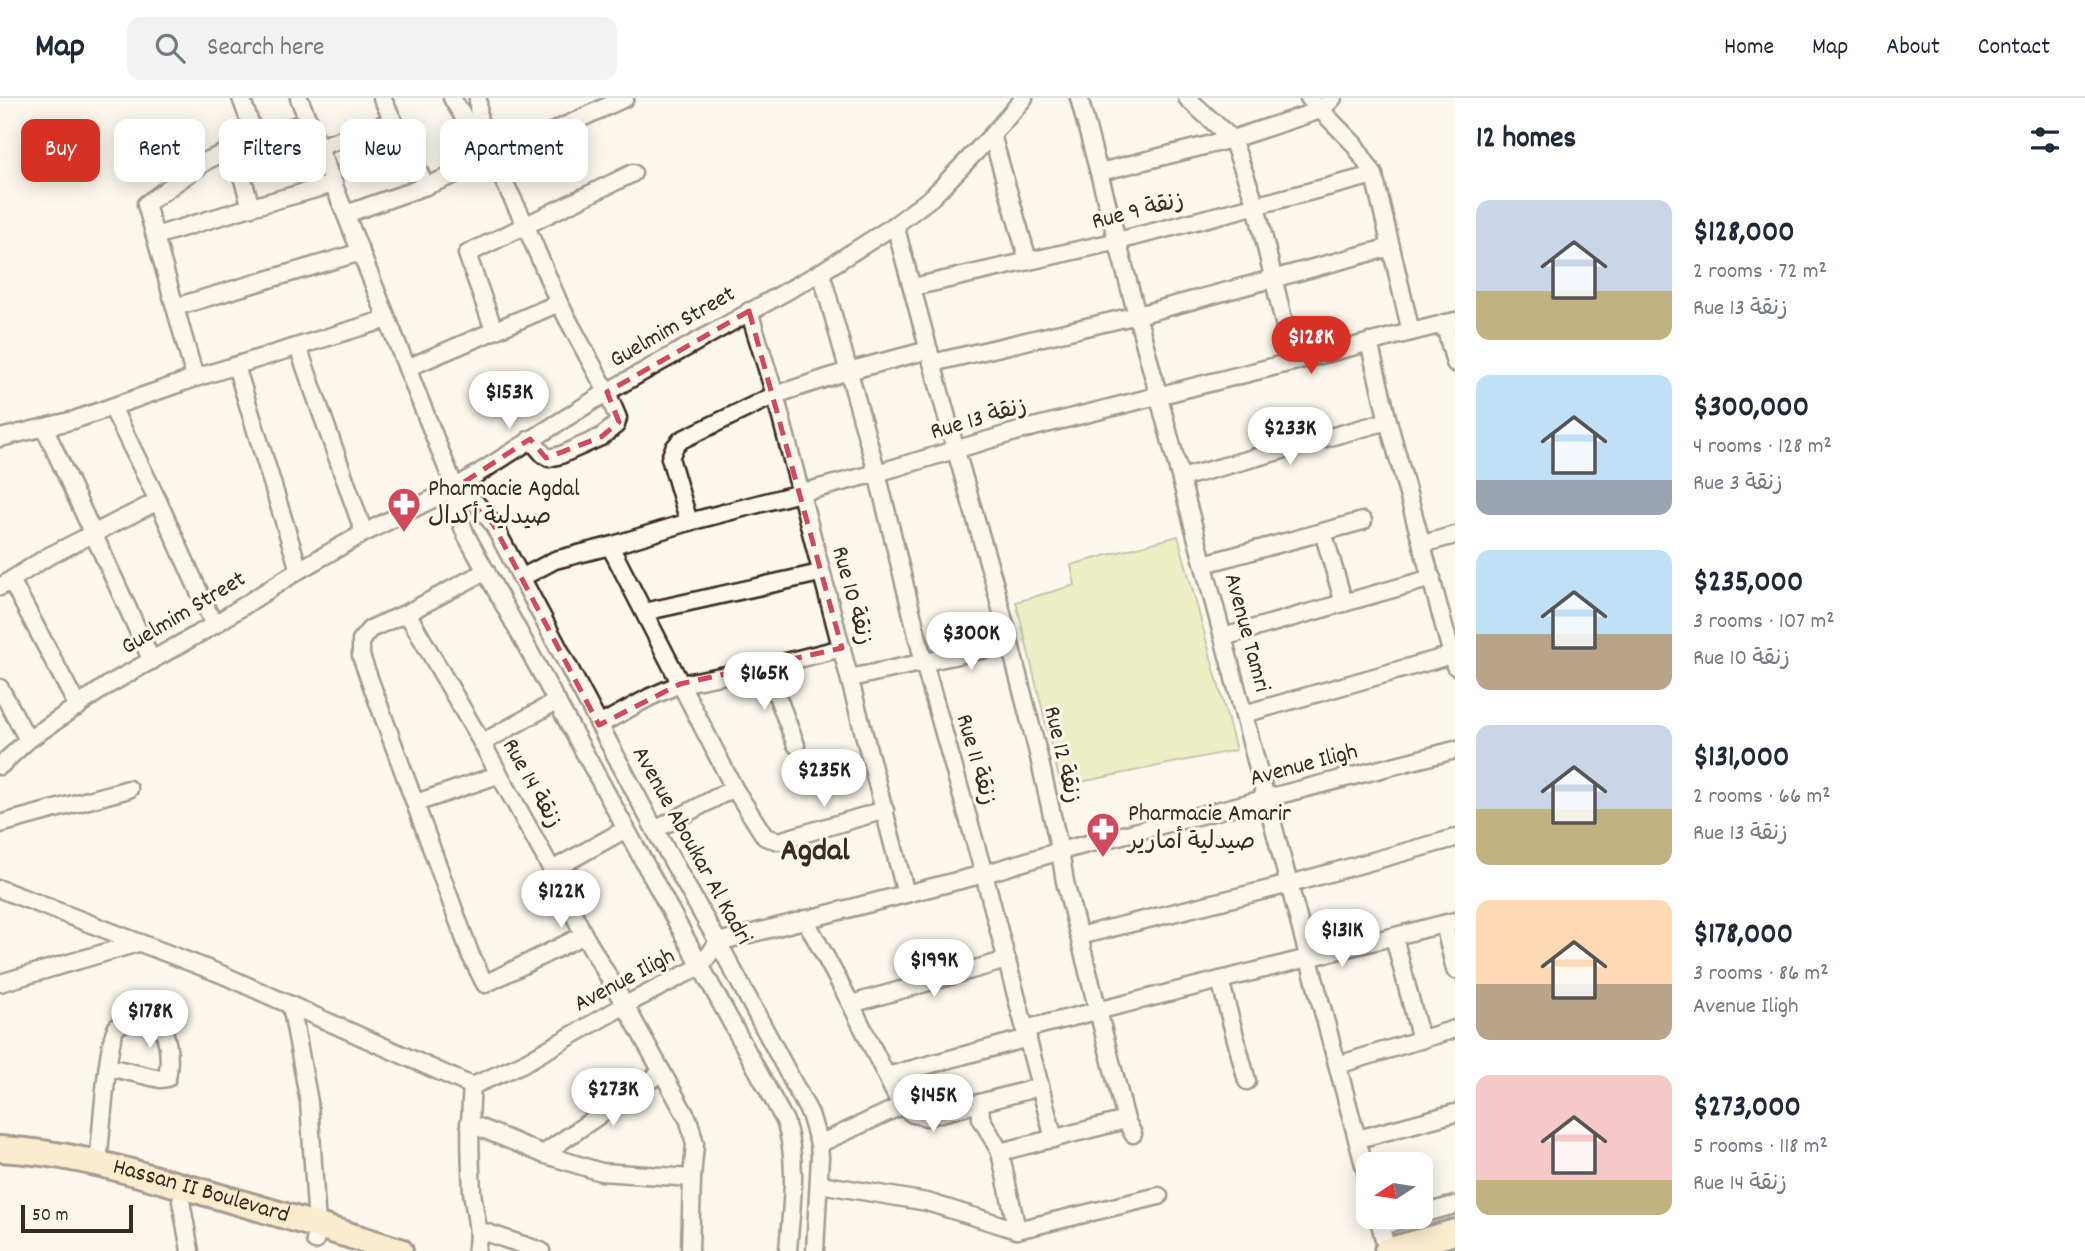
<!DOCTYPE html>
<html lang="en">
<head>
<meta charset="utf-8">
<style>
	:root { --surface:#fff; --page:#f2f2f3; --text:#1f2937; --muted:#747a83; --line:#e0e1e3; --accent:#d93025 }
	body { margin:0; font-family:Dekko,"Playpen Sans Arabic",sans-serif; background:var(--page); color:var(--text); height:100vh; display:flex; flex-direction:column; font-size:26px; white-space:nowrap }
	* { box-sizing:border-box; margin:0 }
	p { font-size:23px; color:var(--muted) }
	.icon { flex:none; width:38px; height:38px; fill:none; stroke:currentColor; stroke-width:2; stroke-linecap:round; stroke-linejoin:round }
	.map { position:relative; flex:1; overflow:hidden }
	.drawer { display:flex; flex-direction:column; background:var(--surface); width:630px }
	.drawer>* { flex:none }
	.hud { position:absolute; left:21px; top:21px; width:665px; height:63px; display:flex; gap:14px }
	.needle { width:46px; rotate:258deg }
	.tools { position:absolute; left:1356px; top:1054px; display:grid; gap:14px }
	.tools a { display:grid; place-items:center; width:77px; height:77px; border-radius:14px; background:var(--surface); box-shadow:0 4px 18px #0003; font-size:35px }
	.scale { position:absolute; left:21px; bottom:18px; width:112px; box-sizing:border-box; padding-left:7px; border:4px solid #3b2a1e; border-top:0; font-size:19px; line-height:24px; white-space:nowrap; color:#3b2a1e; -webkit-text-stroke:5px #fbf7ec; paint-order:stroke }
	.price { position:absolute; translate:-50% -60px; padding:0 16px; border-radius:24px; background:#fff; color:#222; font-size:23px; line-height:46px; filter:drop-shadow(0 2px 4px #0008) }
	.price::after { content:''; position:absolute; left:50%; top:42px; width:21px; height:16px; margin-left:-10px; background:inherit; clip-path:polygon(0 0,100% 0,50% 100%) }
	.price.selected { background:var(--accent); color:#fff }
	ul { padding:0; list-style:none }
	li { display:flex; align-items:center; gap:21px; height:175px; padding:0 21px }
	li span { display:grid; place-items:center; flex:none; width:196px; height:140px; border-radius:14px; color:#555 }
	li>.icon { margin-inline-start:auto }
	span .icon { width:84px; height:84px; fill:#fffc; stroke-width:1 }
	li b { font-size:30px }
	h2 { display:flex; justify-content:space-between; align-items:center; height:84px; padding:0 21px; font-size:30px }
	.chip { padding:0 24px; border-radius:14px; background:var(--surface); box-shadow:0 4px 18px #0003; font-size:24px; line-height:63px }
	.chip.selected { background:var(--accent); color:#fff }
	header { display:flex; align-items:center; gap:42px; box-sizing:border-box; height:98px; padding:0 35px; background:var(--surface); border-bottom:2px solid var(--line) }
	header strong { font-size:33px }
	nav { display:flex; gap:38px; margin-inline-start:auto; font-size:24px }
	.search { width:490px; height:63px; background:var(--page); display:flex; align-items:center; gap:18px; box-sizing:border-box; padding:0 24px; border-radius:14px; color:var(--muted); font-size:26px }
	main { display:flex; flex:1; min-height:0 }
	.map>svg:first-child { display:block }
	.green { fill:#d9e597; stroke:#8a885a; stroke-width:2 }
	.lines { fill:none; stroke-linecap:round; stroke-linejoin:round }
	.street-casing { stroke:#3b2a1e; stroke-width:21 }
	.primary-casing { stroke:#3b2a1e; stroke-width:30 }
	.street { stroke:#fbf7ec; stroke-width:16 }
	.primary { stroke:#fbddab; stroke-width:24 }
	.marked { fill:none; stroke:#d1495b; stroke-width:5; stroke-dasharray:14 9; stroke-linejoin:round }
	.labels { text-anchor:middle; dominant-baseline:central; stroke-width:6; stroke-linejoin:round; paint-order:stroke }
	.street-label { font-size:24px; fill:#3b2a1e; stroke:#fbf7ec }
	.poi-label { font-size:24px; fill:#3b2a1e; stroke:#fbf7ec; text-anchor:start }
	.district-label { font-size:32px; font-weight:bold; fill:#3b2a1e; stroke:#fbf7ec }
</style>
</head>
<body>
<header>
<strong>Map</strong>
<div class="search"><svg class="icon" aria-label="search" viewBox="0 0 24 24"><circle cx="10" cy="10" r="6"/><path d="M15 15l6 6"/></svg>Search here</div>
<nav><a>Home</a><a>Map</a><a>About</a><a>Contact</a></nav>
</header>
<main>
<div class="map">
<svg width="1455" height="1153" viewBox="0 0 1455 1153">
	<rect width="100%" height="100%" fill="#fbf7ec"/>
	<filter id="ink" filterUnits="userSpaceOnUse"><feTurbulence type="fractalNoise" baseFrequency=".0143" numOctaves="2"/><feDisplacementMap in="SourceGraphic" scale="14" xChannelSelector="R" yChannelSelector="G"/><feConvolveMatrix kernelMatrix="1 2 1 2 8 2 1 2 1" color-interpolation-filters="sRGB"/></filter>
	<g filter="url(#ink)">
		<polygon class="green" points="1178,438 1236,652 1061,688 1016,504 1075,487 1071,467"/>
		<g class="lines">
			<defs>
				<g id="street">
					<polyline points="241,0 256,41"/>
					<path d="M299,0l156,390 2,24 9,23 319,586c14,42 6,87 3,130"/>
					<polyline points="382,0 426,88"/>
					<polyline points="452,0 479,45 493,61 525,126 559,205 607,294 618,320 616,327 601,339 561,357 549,360 544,357 530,341"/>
					<polyline points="478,0 479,43"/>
					<polyline points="1079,0 1368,1082"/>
					<polyline points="1187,0 1232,41 1256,107 1293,263"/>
					<polyline points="1309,0 1354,46 1374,77 1411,234"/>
					<polyline points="992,37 1028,162"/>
					<polyline points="319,49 393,23"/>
					<polyline points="234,51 251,109"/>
					<polyline points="1100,74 1232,41 1321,12 1333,0"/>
					<polyline points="346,116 426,88 493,61 625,0"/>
					<polyline points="895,127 956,353 994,484 1038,655 1060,753 1065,784 1126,1022 1133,1036"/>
					<polyline points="155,138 251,109 334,86"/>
					<polyline points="821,174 877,375 924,565 984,776 1054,1041"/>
					<polyline points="913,189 1118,143 1374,77"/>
					<polyline points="175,209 361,154"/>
					<polyline points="749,213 775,297 906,796"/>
					<polyline points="1444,225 1455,265"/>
					<polyline points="494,232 467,156 633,75"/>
					<polyline points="1369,244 1388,323 1455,568"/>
					<polyline points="298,249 364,435"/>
					<polyline points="932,265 1138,217 1391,149"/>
					<polyline points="236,268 299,472"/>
					<polyline points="407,270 559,205"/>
					<polyline points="195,280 146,106 208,62 256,41 309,23"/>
					<polyline points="112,309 158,403 214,527"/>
					<polyline points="45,331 152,563"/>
					<polyline points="0,340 74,322 195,280 387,221"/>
					<polyline points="1181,380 1388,323"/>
					<polyline points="455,390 476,405 493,426 655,732 718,844 810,1016 819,1046 820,1059 815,1153"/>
					<polyline points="689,424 670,360 674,350 681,342 775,297 848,273 929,252"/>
					<polyline points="1323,434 1344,505"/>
					<polyline points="1423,446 1455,437"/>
					<polyline points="610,448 734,690 765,739 779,743 885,712"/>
					<polyline points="1204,466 1363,423"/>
					<polyline points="486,473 407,515 370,531 361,542 361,558 471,858 485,886 584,837"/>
					<polyline points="521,480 555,462 610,448 689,424 877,375 1022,332 1455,223"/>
					<polyline points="11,482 78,609"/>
					<polyline points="0,489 47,459 158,403"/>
					<polyline points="644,514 820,475"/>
					<polyline points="407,515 482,645 552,772 584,837 625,907 689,1023 695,1046 692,1080 690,1153"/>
					<polyline points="1223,539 1432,480"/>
					<polyline points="766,569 796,647"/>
					<polyline points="850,580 1010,546"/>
					<polyline points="0,590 28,642"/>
					<polyline points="1244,616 1452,557"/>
					<polyline points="599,627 650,599 680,586 766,569 842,550"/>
					<polyline points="482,645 557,603"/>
					<polyline points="0,668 28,642 108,587 214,527 299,472 364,435 455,390 607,294 821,174 895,127 932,99 992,37 1024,0"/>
					<polyline points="416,705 498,677"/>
					<polyline points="0,726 129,691"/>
					<polyline points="655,732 734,690"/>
					<polyline points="552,772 626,731"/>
					<polyline points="0,791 221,876 472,988 522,966 625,907 701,868 718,844 984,776 1060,753 1455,652"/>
					<polyline points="805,821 851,906 901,1008"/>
					<polyline points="1444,826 1455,872"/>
					<polyline points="1079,838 1290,786 1455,740"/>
					<polyline points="1394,839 1421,942"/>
					<polyline points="1220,882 1247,983"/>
					<polyline points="0,885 138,845"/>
					<polyline points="851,906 1007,862"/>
					<polyline points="291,907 309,1004 317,1127 315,1143"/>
					<polyline points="1025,931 1455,823"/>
					<polyline points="1338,967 1455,931"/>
					<polyline points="887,978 1028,940"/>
					<path d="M472,988c-3,35 -2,70 0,105 2,21 9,39 4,60"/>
					<polyline points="980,1005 981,1020 1000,1054 1126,1022"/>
					<polyline points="469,1025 543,1056 601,1074 692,1080"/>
					<polyline points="1358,1041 1455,1015"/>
					<polyline points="819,1046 901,1008 913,1016 926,1019 1040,989"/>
					<polyline points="543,1056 662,974"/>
					<path d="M98,1064c3,-21 9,-125 19,-135 8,-8 26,-9 37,-10 15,14 17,41 13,61l-7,1 -52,-12"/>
					<polyline points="820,1086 927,1104 1017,1132 1000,1054"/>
					<polyline points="181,1103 190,1153"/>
					<polyline points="1421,1116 1455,1107"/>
					<polyline points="1378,1118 1387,1153"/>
					<polyline points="1381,1128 1414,1118"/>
					<polyline points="479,1132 541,1153"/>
					<polyline points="1017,1132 1159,1098"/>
				</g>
				<g id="primary">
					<path id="s1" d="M0,1051c64,3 118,19 178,36 75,21 148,43 222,66"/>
					<polyline points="1387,1153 1455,1134"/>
				</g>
			</defs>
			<use href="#street" class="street-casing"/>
			<use href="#primary" class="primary-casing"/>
			<use href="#street" class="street"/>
			<use href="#primary" class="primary"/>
		</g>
	</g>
	<path d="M0 0H1455V1153H0ZM749,213l93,337 -162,36 -81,41 -106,-201 -38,-36 75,-49 16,19 55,-21 18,-15 -12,-30z" fill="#fbf7ec" fill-opacity=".55" fill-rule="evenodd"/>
	<path class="marked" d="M749,213l93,337 -162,36 -81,41 -106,-201 -38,-36 75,-49 16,19 55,-21 18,-15 -12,-30z"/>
	<defs>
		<symbol id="pharmacy-pin" viewBox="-11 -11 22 30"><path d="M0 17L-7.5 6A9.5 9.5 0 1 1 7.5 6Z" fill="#d1495b" stroke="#fbf7ec"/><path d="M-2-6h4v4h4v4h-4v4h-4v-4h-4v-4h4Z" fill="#fff"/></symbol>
	</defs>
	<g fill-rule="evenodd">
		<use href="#pharmacy-pin" x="385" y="387" width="38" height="52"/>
		<use href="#pharmacy-pin" x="1084" y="712" width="38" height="52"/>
	</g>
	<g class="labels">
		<g class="street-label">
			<text transform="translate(1138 114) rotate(-14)">Rue 9 زنقة</text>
			<text transform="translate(673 230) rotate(-30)">Guelmim Street</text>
			<text transform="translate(979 322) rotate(-16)">Rue 13 زنقة</text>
			<text transform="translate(851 498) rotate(75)">Rue 10 زنقة</text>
			<text transform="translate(184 516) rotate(-31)">Guelmim Street</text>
			<text transform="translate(1246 535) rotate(75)">Avenue Tamri</text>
			<text transform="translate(1061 657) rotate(77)">Rue 12 زنقة</text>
			<text transform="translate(975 662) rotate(74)">Rue 11 زنقة</text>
			<text transform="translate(1304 668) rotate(-15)">Avenue Iligh</text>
			<text transform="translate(531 686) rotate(61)">Rue 14 زنقة</text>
			<text transform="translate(691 748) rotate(61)">Avenue Aboukar Al Kadri</text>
			<text transform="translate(625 883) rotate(-28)">Avenue Iligh</text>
			<text stroke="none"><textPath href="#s1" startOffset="206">Hassan II Boulevard</textPath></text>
		</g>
		<g class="poi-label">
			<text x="428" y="392">Pharmacie Agdal<tspan x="428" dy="28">صيدلية أكدال</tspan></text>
			<text x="1128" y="717">Pharmacie Amarir<tspan x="1128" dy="28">صيدلية أمارير</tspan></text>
		</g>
		<g class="district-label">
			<text x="815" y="755">Agdal</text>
		</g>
	</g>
</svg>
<div class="tools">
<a><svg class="needle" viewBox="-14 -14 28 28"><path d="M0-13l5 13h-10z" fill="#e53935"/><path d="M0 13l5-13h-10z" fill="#747a83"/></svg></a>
</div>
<div class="scale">50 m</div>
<b class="price selected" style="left:1311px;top:278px">$128K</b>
<b class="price" style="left:509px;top:333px">$153K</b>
<b class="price" style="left:1290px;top:369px">$233K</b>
<b class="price" style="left:971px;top:574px">$300K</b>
<b class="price" style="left:764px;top:614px">$165K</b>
<b class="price" style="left:824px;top:711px">$235K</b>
<b class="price" style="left:561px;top:832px">$122K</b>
<b class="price" style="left:1342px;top:871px">$131K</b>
<b class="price" style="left:934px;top:901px">$199K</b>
<b class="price" style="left:150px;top:952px">$178K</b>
<b class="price" style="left:613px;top:1030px">$273K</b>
<b class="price" style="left:933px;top:1036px">$145K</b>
<div class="hud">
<a class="chip selected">Buy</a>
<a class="chip">Rent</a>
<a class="chip">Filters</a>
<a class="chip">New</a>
<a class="chip">Apartment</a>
</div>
</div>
<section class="drawer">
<h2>12 homes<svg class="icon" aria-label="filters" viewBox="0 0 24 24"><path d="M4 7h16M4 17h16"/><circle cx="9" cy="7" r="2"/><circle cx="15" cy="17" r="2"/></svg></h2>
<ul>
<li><span style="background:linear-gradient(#c9d6e8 65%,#c2b280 0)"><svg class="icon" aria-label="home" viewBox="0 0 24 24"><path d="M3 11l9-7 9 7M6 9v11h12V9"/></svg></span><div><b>$128,000</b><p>2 rooms · 72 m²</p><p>Rue 13 زنقة</p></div></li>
<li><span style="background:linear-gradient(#bfe0f5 75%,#9aa5b1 0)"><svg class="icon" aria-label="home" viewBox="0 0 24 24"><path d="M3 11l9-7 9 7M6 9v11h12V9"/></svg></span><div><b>$300,000</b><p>4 rooms · 128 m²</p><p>Rue 3 زنقة</p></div></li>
<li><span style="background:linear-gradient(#bfe0f5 60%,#b9a48a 0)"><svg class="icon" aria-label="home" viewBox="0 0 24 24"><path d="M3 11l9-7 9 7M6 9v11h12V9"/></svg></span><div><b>$235,000</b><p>3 rooms · 107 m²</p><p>Rue 10 زنقة</p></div></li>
<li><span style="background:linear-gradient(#c9d6e8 60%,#c2b280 0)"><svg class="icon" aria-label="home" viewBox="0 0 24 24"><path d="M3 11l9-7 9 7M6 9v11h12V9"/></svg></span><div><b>$131,000</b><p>2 rooms · 66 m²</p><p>Rue 13 زنقة</p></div></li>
<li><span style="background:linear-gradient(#ffd9b3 60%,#b9a48a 0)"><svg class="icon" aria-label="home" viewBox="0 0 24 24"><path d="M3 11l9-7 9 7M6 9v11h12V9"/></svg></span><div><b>$178,000</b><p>3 rooms · 86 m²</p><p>Avenue Iligh</p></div></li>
<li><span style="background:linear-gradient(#f6c9c9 75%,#c2b280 0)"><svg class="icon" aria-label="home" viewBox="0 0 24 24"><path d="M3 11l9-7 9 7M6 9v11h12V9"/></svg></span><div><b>$273,000</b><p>5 rooms · 118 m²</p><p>Rue 14 زنقة</p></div></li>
</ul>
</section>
</main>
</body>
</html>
